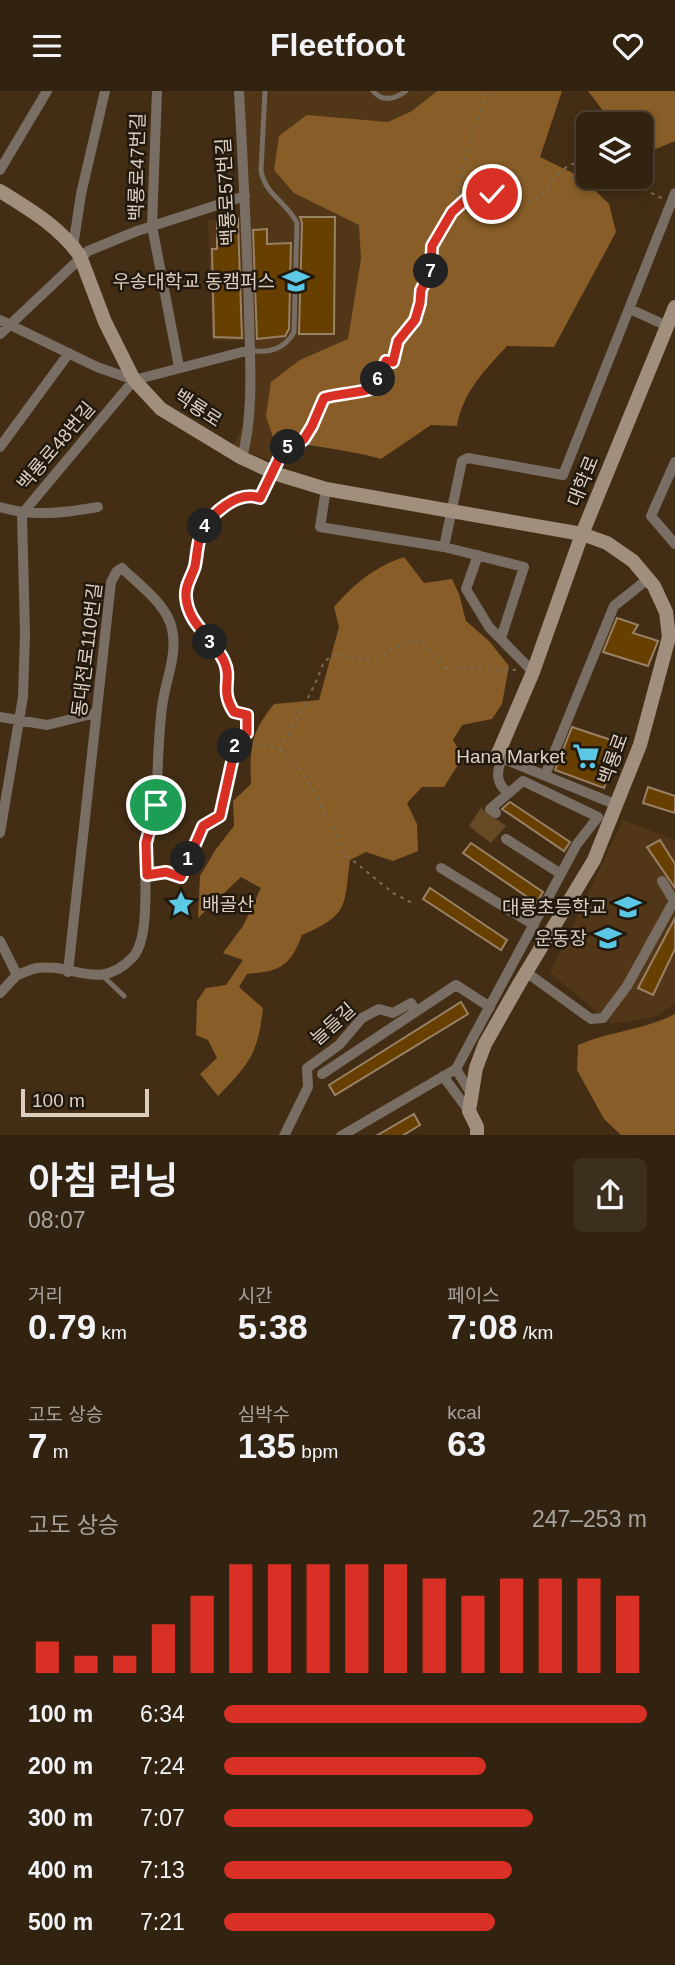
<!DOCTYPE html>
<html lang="ko">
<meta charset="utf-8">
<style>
body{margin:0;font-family:Arial,"Noto Sans KR",sans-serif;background:#3d2f1e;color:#f1f3f6;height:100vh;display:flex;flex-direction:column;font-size:26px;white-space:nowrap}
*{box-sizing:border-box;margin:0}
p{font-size:23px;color:#a8a49f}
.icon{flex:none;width:38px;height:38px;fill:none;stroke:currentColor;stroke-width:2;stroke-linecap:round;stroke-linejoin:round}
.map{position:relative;height:1044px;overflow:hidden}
.side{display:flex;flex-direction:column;background:#322210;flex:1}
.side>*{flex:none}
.buttons{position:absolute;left:576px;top:21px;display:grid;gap:14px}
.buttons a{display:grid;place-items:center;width:77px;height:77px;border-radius:10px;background:#322210;box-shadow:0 4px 10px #0003,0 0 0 2px #4d3f30;font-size:35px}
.scale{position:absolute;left:21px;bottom:18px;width:128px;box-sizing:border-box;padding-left:7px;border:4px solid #dccfc0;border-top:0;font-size:19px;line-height:24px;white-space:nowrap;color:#dccfc0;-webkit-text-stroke:5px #22190e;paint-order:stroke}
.pin{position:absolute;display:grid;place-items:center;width:60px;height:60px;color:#fff;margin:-30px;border:4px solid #fff;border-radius:50%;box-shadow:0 2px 7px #0007}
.km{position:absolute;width:35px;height:35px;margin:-18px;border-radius:50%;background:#222;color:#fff;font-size:19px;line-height:35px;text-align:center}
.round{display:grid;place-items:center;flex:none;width:74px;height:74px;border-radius:10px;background:#3d2f1e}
.head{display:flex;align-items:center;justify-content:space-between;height:119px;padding:0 28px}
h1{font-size:38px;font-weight:600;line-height:52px}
.metrics{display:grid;grid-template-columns:repeat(3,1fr);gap:10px;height:119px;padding:7px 28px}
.metrics div{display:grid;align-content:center}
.metrics b{font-size:35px;font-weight:600}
.metrics small{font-size:19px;font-weight:400}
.metrics p{font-size:19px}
.chart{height:196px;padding:14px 28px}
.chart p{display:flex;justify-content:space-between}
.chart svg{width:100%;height:126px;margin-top:7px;stroke:#d93025;stroke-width:6}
ul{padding:0 28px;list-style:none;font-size:23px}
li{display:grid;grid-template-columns:112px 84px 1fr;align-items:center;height:52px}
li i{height:18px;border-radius:9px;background:#d93025}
header{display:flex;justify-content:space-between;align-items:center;height:91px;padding:0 28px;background:#322210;font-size:32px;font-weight:600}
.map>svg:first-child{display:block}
</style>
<header><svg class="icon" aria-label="menu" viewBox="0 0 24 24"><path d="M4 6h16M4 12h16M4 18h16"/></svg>Fleetfoot<svg class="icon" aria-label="heart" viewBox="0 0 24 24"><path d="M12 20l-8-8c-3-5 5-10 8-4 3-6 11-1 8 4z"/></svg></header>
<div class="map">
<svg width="675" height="1045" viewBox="0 0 675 1045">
<rect width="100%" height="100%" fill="#432e15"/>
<path fill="#513717" d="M244,0H458L359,255L291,348L278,372L233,356L244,331L246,250L212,249L208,130L249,123Z
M623,729L675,749V913L654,926L612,933L550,882Z"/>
<path fill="#664925" d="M481,717L506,735L491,752L469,735Z"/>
<path fill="#885d27" d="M437,0H562L540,66L581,86L609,113L616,141L554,256L507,255C484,280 463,301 457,335L431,334L381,368C346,358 310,355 274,349L266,325L271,291L300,269L348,248L361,168L359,134L294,102L274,79L279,45L307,24L388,31L412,20Z
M588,0H675V50L651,60L641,56L640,33H613Z
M404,466L424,492L452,488L459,503L466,530L489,550L509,575L502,613L492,628L462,634L453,649L463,666L444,696H422L407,712L417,733L418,760L393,770L366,761L350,769C344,816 349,824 302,844C290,876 280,880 247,883L239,896L263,917C258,963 249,973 218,1005L200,983L217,967L208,949L196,944L197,910L206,897L226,894L243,869L223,862L243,835L261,797L241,786L198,827L200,785L216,758L234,735L233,710L251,693C250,655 250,643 274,613L319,609L339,536L334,516C354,493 374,476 404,466Z
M675,923V1044H621L604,1028L577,979L578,954C610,940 645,939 675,923Z"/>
<path fill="#673f00" stroke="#998165" stroke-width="2" d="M300,126H335L334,243H299L302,132Z
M238,128L242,247L214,246L212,158H217V131Z
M267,138V153L291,152L289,238L285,245L257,248L253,139Z
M617,527L638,534L633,542L658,550L648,575L603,561Z
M572,636L620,652L604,697L555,679Z
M648,696L675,705V722L643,712Z
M510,711L570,751L564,760L502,718Z
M660,749L675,773V797L647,756Z
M471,752L543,801L536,812L463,762Z
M430,797L507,849L501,859L423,808Z
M675,827V858L653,904L638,897Z
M461,911L468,923L335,1004L329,994Z
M414,1023L420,1034L402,1045H376Z"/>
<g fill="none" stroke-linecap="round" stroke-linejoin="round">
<path stroke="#7c6a55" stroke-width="2" stroke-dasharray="3.5 5" stroke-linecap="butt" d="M621,86L663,108
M453,121C461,115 464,106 472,102C489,93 506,119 528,112C552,105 557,65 588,73
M285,355L293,357L304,348L312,335L324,307C336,303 368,302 374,296C380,291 383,278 386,270L393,271L398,250L415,229L420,212V199L431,180L432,155L455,115L467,59L487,0
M237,653L247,651L280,658C296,628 313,602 324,570L338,563C350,567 366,570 379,566C397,559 398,550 422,551L445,577L518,579
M280,659L299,678L316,703L326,727L334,736L340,759L393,802L414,813
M155,783L166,781L181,786L203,735L220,725L236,653L247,642V624L234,621C219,599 233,588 224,569C215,551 196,540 189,520C183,501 187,496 194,479C198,469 197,457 200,447C207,423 229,409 252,404"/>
<path stroke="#796e63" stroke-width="5" d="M373,0C383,12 395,8 406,0
M250,259C268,263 285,258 294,241L297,132C287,111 266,105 261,80L265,0
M103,885L124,905"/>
<path stroke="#796e63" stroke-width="10" d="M157,0L152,135L179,276
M239,0C243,75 247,149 249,224C250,270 254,322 242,367
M0,79L47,0
M73,156L81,103L105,0
M630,218L667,235
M0,229L97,276L134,289
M0,243L88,160L137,140L245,105
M134,289L250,259
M0,356L69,262
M675,371L651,425L675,453
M326,398L320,436L444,456L524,476L501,547
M0,416C34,426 64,422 98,416
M444,456L462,370L468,367L563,384L675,102
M478,464L466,498L489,536L533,581
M0,626L47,634L96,622
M497,665L617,714
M502,667C496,682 496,692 508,702
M545,684L614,515L648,488
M0,742L23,606L25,543L22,423L134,289
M506,748L561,783
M441,777L534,834
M0,850L17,884C23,882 31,878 37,877C74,872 99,901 132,867C152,847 143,779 146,753C147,739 156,726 156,712C158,680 158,648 162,616C165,590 178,564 172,538C167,513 139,494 122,477L117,480L111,491L68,881
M526,881L591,928L603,927L627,895L674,810L662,790
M0,902L17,884
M456,978L470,1001
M322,983L456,894L490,916
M443,985L469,1020
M284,1045L308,996L307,977L339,954L362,927L379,918L393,922L411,912L416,920
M341,1045L456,978L577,753L598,726L523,690L490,718L496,722"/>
<path stroke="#a18f7d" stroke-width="14" d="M0,100C29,118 60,136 80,165L105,231L134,289L161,318L242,367L277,383L326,398L582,443L607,452L633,470L654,495L666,521L669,546L640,654L594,769L519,893L485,953L476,977L469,1020L477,1036V1045
M497,665L533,581L582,443L675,216"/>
<path stroke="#7c6a55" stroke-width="2" stroke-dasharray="3.5 5" stroke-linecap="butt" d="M252,404L260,407L285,355"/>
</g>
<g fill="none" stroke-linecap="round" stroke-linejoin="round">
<defs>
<path id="route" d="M156,714L146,752L147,784L166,781L181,786L203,735L220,725L236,653L247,642V624L234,621C219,598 233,589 224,570C213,546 188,534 186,506C185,493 192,486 195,475C197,465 197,454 201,443C210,423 237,399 260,407L285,355L293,357L304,348L312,335L324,307C336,303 369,301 374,296C379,291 383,278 386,270L393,271L398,250L415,229L420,212L421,199L431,180L432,155L452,121L475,100L492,103"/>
</defs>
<use href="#route" stroke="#fff" stroke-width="14"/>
<use href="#route" stroke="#d93025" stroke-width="9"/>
</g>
<defs>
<symbol id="university-bare" viewBox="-9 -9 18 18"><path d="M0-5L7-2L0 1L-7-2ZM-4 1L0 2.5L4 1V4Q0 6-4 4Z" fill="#5bc8e6" stroke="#22190e" stroke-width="2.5" paint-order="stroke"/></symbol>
<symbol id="supermarket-bare" viewBox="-9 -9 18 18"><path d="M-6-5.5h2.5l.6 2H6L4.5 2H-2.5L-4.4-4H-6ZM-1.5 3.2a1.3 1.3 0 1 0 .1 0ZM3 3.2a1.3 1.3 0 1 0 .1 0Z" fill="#5bc8e6" stroke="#22190e" stroke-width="2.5" paint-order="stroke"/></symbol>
<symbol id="sight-bare" viewBox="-9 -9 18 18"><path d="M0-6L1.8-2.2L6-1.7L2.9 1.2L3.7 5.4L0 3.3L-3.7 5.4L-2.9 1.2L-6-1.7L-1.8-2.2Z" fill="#5bc8e6" stroke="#22190e" stroke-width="2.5" paint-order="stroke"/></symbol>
<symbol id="school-bare" viewBox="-9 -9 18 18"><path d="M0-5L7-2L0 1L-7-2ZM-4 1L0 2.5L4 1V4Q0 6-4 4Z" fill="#5bc8e6" stroke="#22190e" stroke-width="2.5" paint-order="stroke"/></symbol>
</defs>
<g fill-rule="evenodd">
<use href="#university-bare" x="277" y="171" width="38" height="38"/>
<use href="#supermarket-bare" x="567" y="646" width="38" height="38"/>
<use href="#sight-bare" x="162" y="794" width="38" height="38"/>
<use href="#school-bare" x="609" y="797" width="38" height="38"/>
<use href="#school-bare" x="589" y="828" width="38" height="38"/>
</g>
<g text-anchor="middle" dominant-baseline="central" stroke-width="5" stroke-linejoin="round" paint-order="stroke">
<g font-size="19" fill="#dccfc0" stroke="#22190e">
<text transform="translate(137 76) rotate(-89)">백룡로47번길</text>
<text transform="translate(226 101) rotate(-93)">백룡로57번길</text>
<text transform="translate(198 317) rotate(33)">백룡로</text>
<text transform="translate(56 355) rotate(-50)">백룡로48번길</text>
<text transform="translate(583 390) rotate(-68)">대학로</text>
<text transform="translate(87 559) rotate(-83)">동대전로110번길</text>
<text transform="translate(613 668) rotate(-70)">백룡로</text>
<text transform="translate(333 933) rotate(-42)">늘들길</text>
</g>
<g font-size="19" fill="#dccfc0" stroke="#22190e" text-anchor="end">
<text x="275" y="190">우송대학교 동캠퍼스</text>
<text x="565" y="665">Hana Market</text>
<text x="202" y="813" text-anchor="start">배골산</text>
<text x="607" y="816">대룡초등학교</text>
<text x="587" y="847">운동장</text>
</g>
</g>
</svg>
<div class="buttons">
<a><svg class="icon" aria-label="layers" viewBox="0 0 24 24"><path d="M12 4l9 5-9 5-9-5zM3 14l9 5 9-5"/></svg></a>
</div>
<div class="scale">100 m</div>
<div class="pin" style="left:156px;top:714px;background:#1e9e55"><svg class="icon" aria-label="arrive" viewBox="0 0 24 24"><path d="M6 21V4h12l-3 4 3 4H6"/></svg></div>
<div class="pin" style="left:492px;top:103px;background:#d93025"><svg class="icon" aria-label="check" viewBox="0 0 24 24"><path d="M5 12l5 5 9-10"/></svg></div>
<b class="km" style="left:188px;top:768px">1</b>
<b class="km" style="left:235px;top:655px">2</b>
<b class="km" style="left:210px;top:551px">3</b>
<b class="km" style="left:205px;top:435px">4</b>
<b class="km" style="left:288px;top:356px">5</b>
<b class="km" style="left:378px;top:288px">6</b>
<b class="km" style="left:431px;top:180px">7</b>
</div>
<section class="side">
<div class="head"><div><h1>아침 러닝</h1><p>08:07</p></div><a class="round"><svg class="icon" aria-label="share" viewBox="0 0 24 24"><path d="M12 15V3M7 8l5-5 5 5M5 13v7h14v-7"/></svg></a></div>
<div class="metrics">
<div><p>거리</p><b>0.79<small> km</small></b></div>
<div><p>시간</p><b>5:38</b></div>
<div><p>페이스</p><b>7:08<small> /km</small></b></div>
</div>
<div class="metrics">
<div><p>고도 상승</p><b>7<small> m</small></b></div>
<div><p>심박수</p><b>135<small> bpm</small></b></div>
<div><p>kcal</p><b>63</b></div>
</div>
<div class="chart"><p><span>고도 상승</span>247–253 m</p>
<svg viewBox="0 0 160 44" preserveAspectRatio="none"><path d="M5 44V33M15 44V38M25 44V38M35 44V27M45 44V17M55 44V6M65 44V6M75 44V6M85 44V6M95 44V6M105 44V11M115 44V17M125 44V11M135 44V11M145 44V11M155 44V17"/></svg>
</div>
<ul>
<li><b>100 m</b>6:34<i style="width:100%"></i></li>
<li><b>200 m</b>7:24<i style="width:62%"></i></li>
<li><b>300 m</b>7:07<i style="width:73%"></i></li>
<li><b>400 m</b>7:13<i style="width:68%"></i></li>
<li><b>500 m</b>7:21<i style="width:64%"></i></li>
</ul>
</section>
